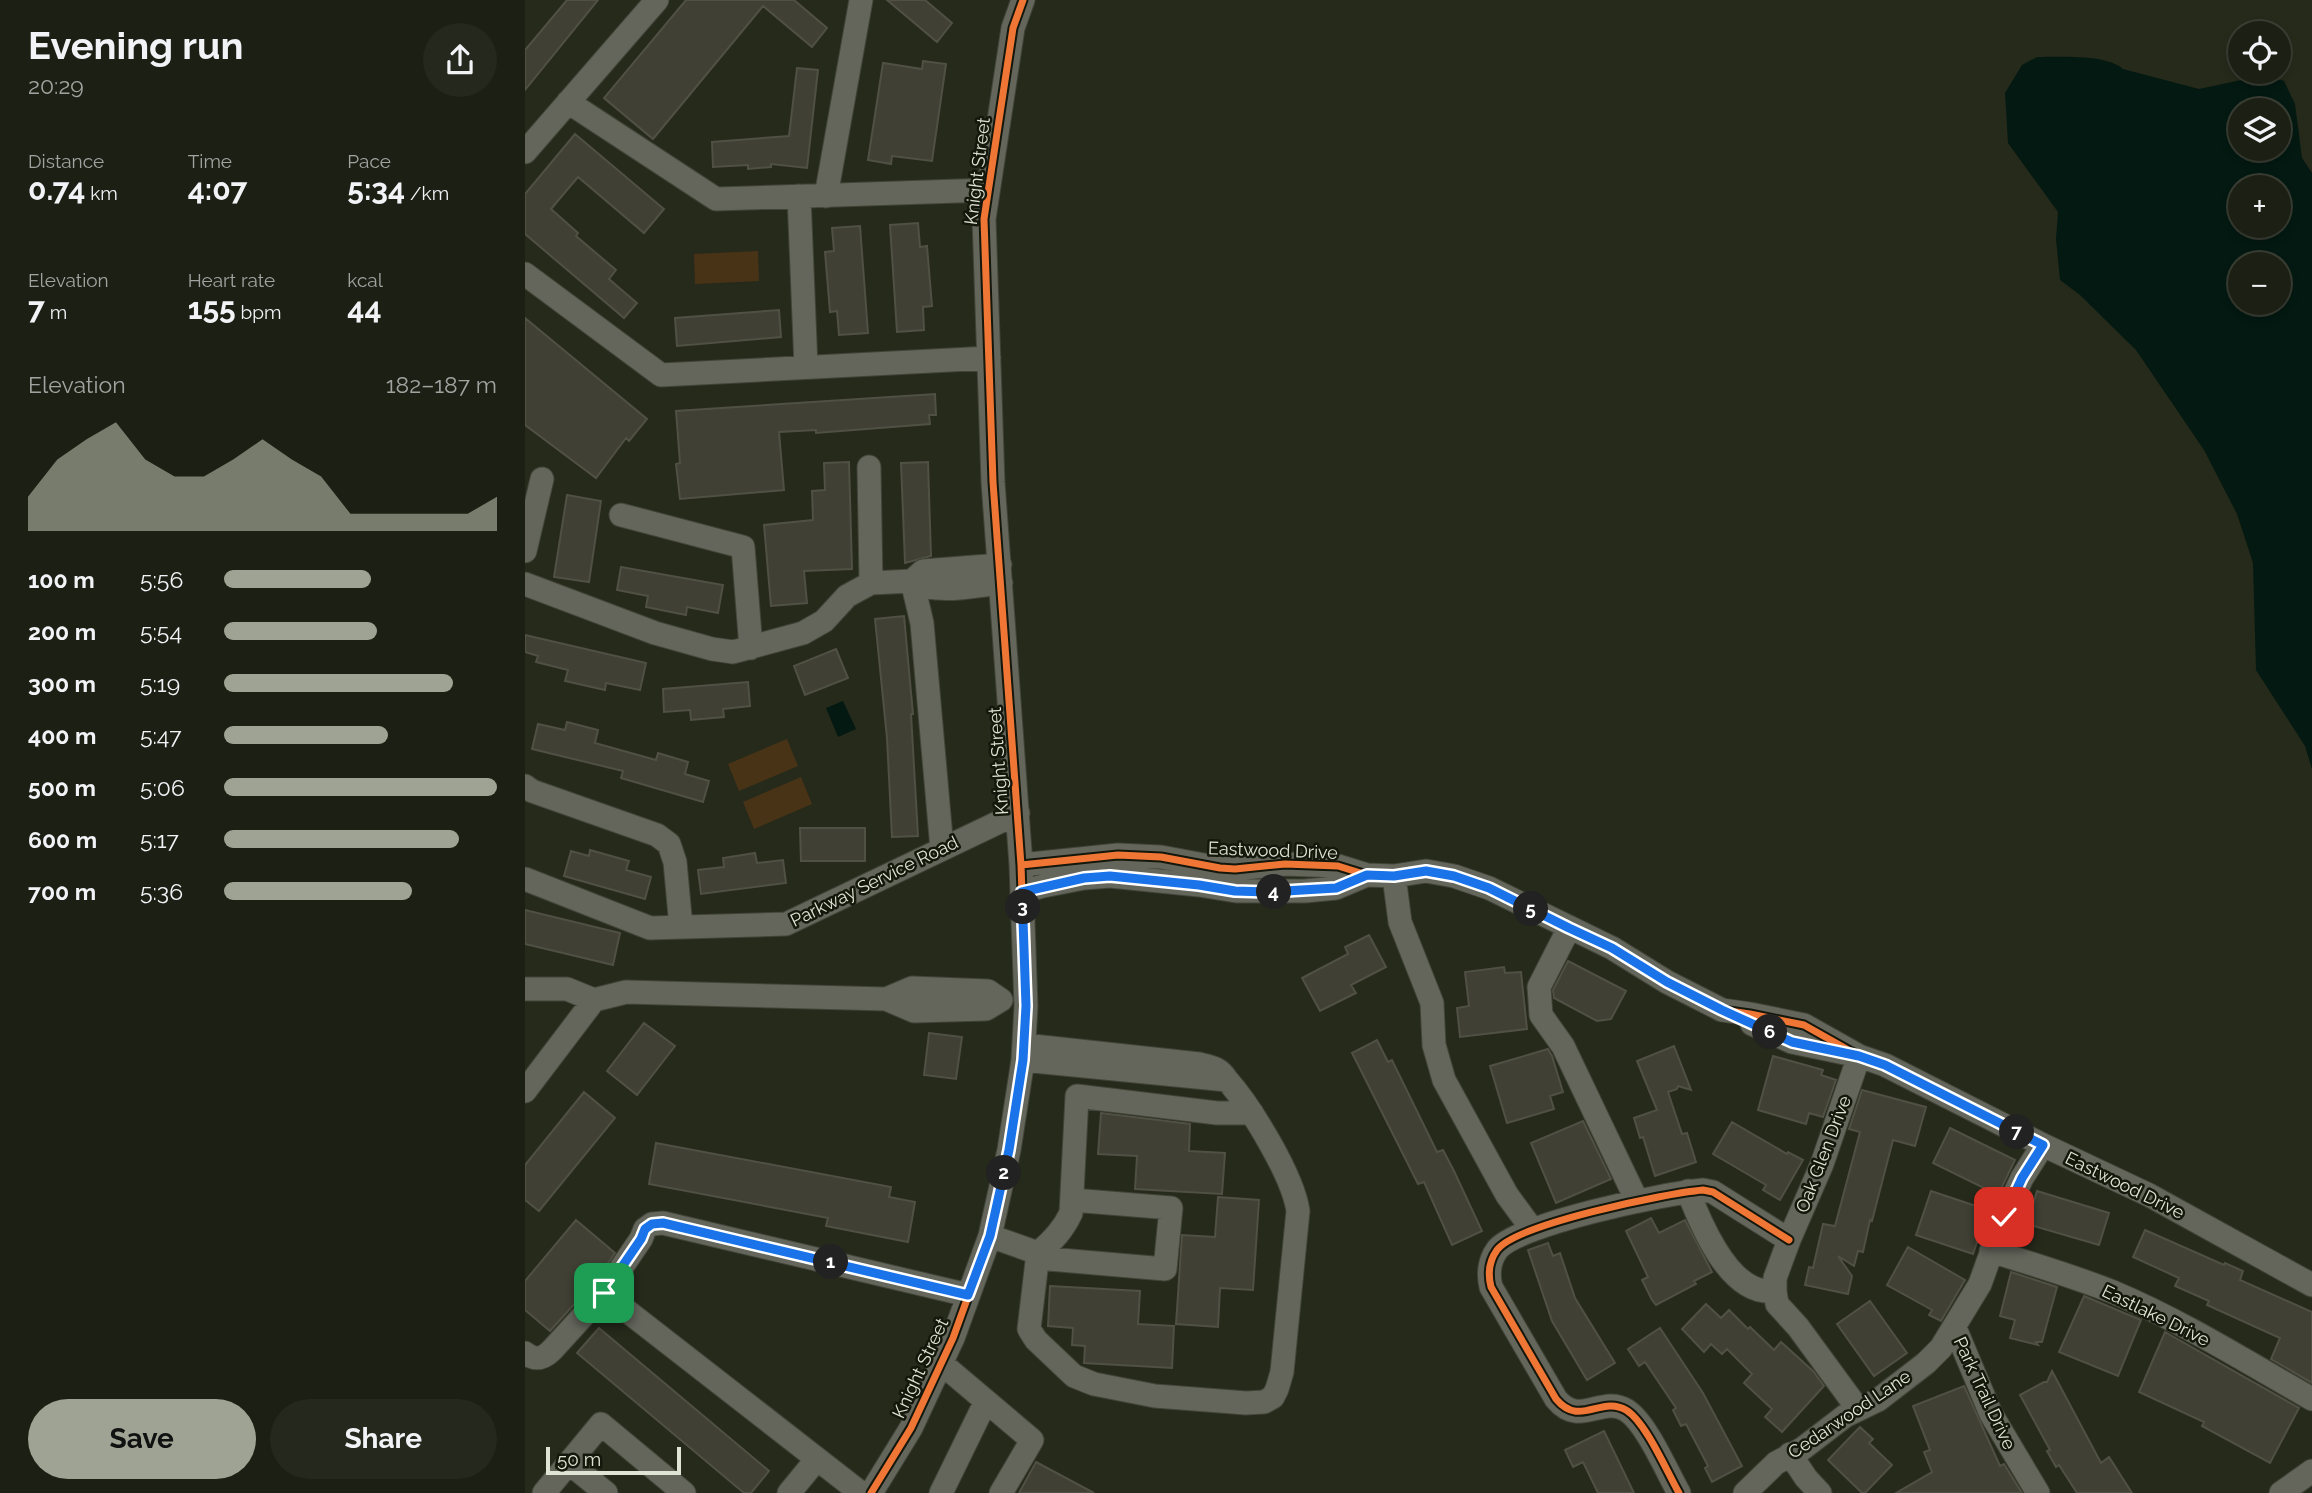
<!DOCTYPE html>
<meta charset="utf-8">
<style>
body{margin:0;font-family:Raleway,sans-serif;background:#25281d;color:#f1f3f6;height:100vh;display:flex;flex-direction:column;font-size:26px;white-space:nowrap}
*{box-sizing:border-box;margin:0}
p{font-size:23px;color:#a0a3a0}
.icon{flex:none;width:38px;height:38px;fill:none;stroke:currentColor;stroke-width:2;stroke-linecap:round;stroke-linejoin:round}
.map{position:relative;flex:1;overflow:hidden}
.sheet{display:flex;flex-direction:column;background:#1c2014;width:525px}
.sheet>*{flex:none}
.buttons{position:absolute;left:1703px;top:21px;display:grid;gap:14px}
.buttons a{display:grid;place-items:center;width:63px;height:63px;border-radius:50%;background:#1c2014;box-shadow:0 4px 10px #0003,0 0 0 2px #3a3e34;font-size:35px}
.scale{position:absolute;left:21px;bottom:18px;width:135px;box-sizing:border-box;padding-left:7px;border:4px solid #e0e4d4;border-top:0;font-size:19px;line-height:24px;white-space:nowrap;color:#e0e4d4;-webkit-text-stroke:5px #14170b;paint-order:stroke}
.pin{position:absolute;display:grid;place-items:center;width:60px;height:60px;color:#fff;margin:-30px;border-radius:14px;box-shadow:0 4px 10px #0006}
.km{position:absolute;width:35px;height:35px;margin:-18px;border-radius:50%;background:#222;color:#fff;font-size:19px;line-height:35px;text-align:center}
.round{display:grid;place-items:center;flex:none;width:74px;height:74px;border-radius:37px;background:#25281d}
.summary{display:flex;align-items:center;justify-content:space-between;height:119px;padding:0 28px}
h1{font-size:38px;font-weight:700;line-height:52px}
.figures{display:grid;grid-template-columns:repeat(3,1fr);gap:10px;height:119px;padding:7px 28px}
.figures div{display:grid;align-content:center}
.figures b{font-size:30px;font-weight:700}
.figures small{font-size:19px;font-weight:400}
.figures p{font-size:19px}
.chart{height:196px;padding:14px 28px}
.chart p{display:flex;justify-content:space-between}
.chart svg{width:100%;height:126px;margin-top:7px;fill:#9fa393;opacity:.7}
.primary-button{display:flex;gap:14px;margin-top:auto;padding:14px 28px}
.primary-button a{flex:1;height:80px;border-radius:42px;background:#9fa393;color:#111;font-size:28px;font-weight:700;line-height:80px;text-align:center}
.primary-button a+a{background:#25281d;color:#f1f3f6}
ul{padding:0 28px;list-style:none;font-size:23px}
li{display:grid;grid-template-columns:112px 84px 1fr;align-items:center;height:52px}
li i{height:18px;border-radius:9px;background:#9fa393}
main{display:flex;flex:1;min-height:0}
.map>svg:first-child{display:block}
</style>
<main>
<section class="sheet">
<div class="summary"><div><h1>Evening run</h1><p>20:29</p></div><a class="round"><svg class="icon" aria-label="share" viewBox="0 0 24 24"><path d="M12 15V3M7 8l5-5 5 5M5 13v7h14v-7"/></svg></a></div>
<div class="figures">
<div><p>Distance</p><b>0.74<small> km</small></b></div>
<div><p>Time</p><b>4:07</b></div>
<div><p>Pace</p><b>5:34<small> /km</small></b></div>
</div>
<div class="figures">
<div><p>Elevation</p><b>7<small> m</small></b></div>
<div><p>Heart rate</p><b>155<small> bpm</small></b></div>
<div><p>kcal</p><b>44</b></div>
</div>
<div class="chart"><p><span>Elevation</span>182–187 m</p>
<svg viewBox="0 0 160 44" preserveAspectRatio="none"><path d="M0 44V32L10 19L20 12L30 6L40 19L50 25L60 25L70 19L80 12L90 19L100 25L110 38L120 38L130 38L140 38L150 38L160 32V44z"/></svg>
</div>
<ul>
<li><b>100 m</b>5:56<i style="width:54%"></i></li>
<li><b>200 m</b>5:54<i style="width:56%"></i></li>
<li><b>300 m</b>5:19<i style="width:84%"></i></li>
<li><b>400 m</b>5:47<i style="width:60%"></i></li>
<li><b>500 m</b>5:06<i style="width:100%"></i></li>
<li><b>600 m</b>5:17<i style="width:86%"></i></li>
<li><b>700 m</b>5:36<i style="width:69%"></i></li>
</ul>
<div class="primary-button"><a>Save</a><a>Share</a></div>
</section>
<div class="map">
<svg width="1787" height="1493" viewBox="0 0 1787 1493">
<rect width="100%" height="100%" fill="#262a1b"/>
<path fill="#493317" d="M233,251L234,281L170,284L169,254Z
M262,739L273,766L214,791L203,764Z
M276,777L287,804L229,829L218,802Z"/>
<path fill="#031911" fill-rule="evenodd" d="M1512,57C1534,57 1582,54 1598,69L1674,89L1740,75L1759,81L1770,104L1777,158L1787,173V769L1780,746L1731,670L1728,563L1712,514L1679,450L1611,350L1555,295L1535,280L1531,239L1533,212L1483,143L1480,93L1497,65ZM1715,110H1754V149H1715ZM1715,187H1754V226H1715ZM1715,264H1754V303H1715Z
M318,701L331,729L313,737L301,708Z"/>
<path fill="#404134" stroke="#505044" stroke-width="2" d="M42,0H73L0,90V50Z
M161,0H269L302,28L287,47L238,6L128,139L79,98Z
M362,0H400L427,23L412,42Z
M398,61L421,64L407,161L367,156L366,164L343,160L358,63L397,69Z
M272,68L293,70L282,168L246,164V167L223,169V165L188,167L187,142L264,136Z
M50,134L139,209L119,233L53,177L26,209L53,233L51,236L91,270L84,279L112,303L99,318L0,234V194Z
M393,223L395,247L402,246L407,306L398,307L399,330L372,332L365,225Z
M335,226L343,333L314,335L312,311L305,312L300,252L309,251L307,228Z
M254,310L256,337L152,346L150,318Z
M0,318L122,419L104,441L101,438L71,478L0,425Z
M410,394L411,415H404L405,424L291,433V430L254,432L259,490L155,499L151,464L155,463L151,411Z
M324,462L327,569L279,571L282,603L246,606L239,525L288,520L287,491L300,490L299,463Z
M403,462L406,556L380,563L376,463Z
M42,495L76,501L64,582L29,577Z
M96,567L198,585L193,613L162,607L161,615L121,607L123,596L92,590Z
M379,616L388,714H386L393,836L367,837L362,738L350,619Z
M0,635L121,663L115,690L81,683L80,690L40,681L43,670L11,662L13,656L0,652Z
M311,649L323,678L280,695L269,666Z
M223,682L225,706L198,709L199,717L166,720L165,710L139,712L138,689Z
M42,722L73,730L70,743L131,760L133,753L163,762L160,774L184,781L178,802L96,778L98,771L7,749L13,724L40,730Z
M275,828H340V861H276Z
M65,850L104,861L101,870L126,877L120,899L39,876L46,851L64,856Z
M230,853L232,863L258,860L261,883L176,894L173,870L199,867L198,858Z
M0,910L95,933L88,965L0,944Z
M844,935L861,967L826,985L831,993L795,1011L777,978L823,954L820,947Z
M1043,961L1101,991L1086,1019L1072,1021L1029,998L1028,990Z
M979,967L980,973L996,972L1002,1029L935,1037L932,1008L944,1006L940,972Z
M119,1023L150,1046L112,1095L82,1071Z
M404,1033L437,1037L431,1079L399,1075Z
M852,1040L863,1062L867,1060L912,1152L918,1150L929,1171L957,1231L927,1245L899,1182L893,1184L827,1053Z
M1149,1046L1166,1090L1153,1086L1152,1089L1143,1092L1157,1134L1162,1133L1171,1162L1130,1176L1118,1137L1115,1138L1109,1118L1132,1110L1112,1061Z
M1023,1049L1027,1056L1038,1092L1025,1096L1029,1109L982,1123L965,1066Z
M1248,1056L1298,1070L1296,1075L1311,1080L1298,1117L1284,1113L1281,1124L1233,1110Z
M1337,1090L1401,1107L1390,1146L1368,1140L1347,1221L1345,1220L1338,1252L1333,1251L1329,1266L1313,1256L1327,1276L1323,1294L1280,1285L1284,1267L1288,1268L1298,1224L1310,1226L1335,1132L1324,1129Z
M59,1092L90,1118L14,1211L0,1200V1165Z
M576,1113L665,1124L664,1151L700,1153L697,1194L610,1189L612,1156L573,1154Z
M1058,1121L1086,1179L1031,1203L1006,1143Z
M1207,1122L1262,1154L1263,1152L1278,1160L1255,1200L1238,1190L1241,1185L1188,1154Z
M1425,1128L1490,1160L1473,1195L1408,1163Z
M131,1143L366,1187L364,1197L390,1202L383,1242L301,1226L303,1218L124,1184Z
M1406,1191L1463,1210L1448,1254L1391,1235Z
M1512,1191L1584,1213L1574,1245L1502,1224Z
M693,1197L734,1200L728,1290L695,1288L693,1327L651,1324L657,1235L690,1237Z
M1126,1218L1134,1233L1160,1220L1187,1272L1169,1281L1171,1284L1131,1305L1127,1300L1117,1280L1123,1277L1101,1231Z
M51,1220L90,1253L72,1279L25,1331L0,1310V1281Z
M1620,1230L1699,1265L1700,1263L1718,1271L1715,1280L1787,1312V1383L1746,1359L1755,1338L1682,1305L1684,1301L1650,1286L1654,1278L1608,1257Z
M1023,1243L1028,1256L1035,1253L1050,1298L1090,1363L1062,1380L1027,1321L1003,1250Z
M1383,1247L1440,1280L1416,1321L1404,1315L1407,1310L1362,1285Z
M1486,1272L1532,1287L1517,1342H1511L1513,1345L1485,1338L1490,1320L1475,1316Z
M525,1286L615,1291L613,1324L649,1326L647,1368L559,1363L560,1346L547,1345L548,1328L523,1326Z
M1559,1296L1616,1320L1593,1376L1534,1352Z
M1345,1301L1382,1353L1349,1376L1312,1324Z
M1181,1304L1196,1318L1204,1310L1223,1329L1225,1327L1249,1350L1256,1342L1288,1371L1299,1386L1257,1432L1240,1417L1247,1409L1219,1383L1227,1374L1202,1349L1197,1354L1186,1344L1179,1352L1157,1329Z
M74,1328L244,1471L226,1493H219L52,1353Z
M1135,1328L1178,1393L1217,1466L1187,1482L1180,1468L1183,1466L1161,1424L1156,1426L1148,1410L1151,1408L1120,1362L1114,1366L1103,1349Z
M1640,1332L1774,1408L1745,1463L1677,1426L1679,1422L1614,1392Z
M1527,1371L1576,1463L1584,1457L1607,1493H1552L1534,1465L1531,1467L1522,1451L1525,1450L1495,1395L1519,1382H1522Z
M1439,1386L1475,1466L1479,1464L1497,1493H1371L1407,1472L1399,1452L1405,1450L1388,1406Z
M1335,1427L1348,1439L1344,1443L1367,1465L1340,1493H1337L1303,1460Z
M1079,1431L1109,1493H1073L1058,1462L1048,1467L1040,1450Z
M511,1462L569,1493H494Z"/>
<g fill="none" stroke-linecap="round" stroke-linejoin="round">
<defs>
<path id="minor" d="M43,102L191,199L463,190
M0,152L132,0
M274,196L281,367
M301,196L336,0
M0,274L136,375L464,358
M344,467L346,583
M96,515L218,547L226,648
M0,551L17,479
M475,565L398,571L387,581C412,595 448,586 476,583
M0,584L130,633L187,649L208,652L278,633L299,621L322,596L346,583L387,581L397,623L417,849
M0,786L7,791L132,835L144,844L150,862L156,927
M496,865L593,855L636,857L695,868L710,869L760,864L813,866L842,875L869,876L901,871L929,876L964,888L1087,948L1142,982L1197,1010L1225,1014L1279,1025L1334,1056
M869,876L875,922L907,1003L909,1045L919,1080L982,1195L1007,1229
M0,879L125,928L261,924L493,813
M497,892L518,886L559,878L585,876L674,885L711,891H780L811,888L842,875
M1044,928L1014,987L1016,1015L1038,1046L1112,1201
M0,989H42L69,1000
M1227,1024L1267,1042L1334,1056L1360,1065L1518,1145L1624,1195L1787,1285
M498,1060L702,1080C695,1068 687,1067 674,1064L499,1045
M702,1080C726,1107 768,1176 773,1211L757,1372L752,1389L748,1397L739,1402L721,1403L630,1396L569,1384L549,1376L511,1340L504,1329L513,1253C528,1241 538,1230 546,1213L552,1096L692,1113H727
M0,1091L69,1000L101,992L361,999L389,1011L461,1009L476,1000L463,991L387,988L361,999
M1163,1191C1176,1225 1205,1297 1250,1291
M465,1236L513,1253
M1466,1251C1507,1264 1548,1276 1588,1292C1657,1321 1722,1362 1787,1399
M512,1258L640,1269L646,1208L547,1200
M79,1293L336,1493
M1430,1328L1466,1414L1513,1493
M0,1353C11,1361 18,1359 27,1350L79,1293L116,1239L120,1229L127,1224L138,1223L443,1295
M416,1363L507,1440L476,1493
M1333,1409L1273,1327L1252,1304L1250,1291V1278L1264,1240L1297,1164L1334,1056
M1265,1454L1281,1478L1295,1493
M44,1463L81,1493
M19,1493L76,1424L159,1493
M264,1493L292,1459
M346,1493L386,1428L428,1338L465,1236L484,1150L498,1060L501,1006L496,865L468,482L459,219L488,28L498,0
M416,1493L461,1401
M1154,1493C1142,1472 1121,1422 1101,1410C1076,1395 1055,1428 1031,1399L966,1287C963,1275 964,1261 972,1250C991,1224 1142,1193 1178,1190L1188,1192L1264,1240
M1220,1493L1251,1463L1277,1449L1320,1416L1353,1400L1401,1363L1416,1348L1455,1284L1479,1217L1497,1178L1518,1145
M1756,1493L1787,1471"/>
</defs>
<use href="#minor" stroke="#414438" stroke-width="25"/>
<use href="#minor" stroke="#64665c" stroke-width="23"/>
<defs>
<path id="cycleway" d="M496,865L593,855L636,857L695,868L710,869L760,864L813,866L842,875L869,876L901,871L929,876L964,888L1087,948L1142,982L1197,1010L1225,1014L1279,1025L1334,1056
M346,1493L386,1428L428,1338L465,1236L484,1150L498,1060L501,1006L496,865L468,482L459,219L488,28L498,0
M1154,1493C1142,1472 1121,1422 1101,1410C1076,1395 1055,1428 1031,1399L966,1287C963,1275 964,1261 972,1250C991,1224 1142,1193 1178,1190L1188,1192L1264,1240"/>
</defs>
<use href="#cycleway" stroke="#14170b" stroke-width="11"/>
<use href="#cycleway" stroke="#f07635" stroke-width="7"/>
</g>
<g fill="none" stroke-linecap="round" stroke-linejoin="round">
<defs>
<path id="route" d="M79,1293L116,1239L120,1229L127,1224L138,1223L443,1295L465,1236L484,1150L498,1060L501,1006L497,892L559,878L585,876L674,885L710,891L743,892L811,888L842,875L869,876L901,871L929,876L964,888L1044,928L1087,948L1142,982L1197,1010L1267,1042L1334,1056L1360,1065L1518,1145L1497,1178L1479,1217"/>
</defs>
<use href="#route" stroke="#fff" stroke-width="14"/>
<use href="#route" stroke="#1a73e8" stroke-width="9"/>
</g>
<g text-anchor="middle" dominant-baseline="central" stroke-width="5" stroke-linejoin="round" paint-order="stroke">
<g font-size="18" fill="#e0e4d4" stroke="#14170b">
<text transform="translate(452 171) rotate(-83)">Knight Street</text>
<text transform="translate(473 761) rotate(-94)">Knight Street</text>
<text transform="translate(748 850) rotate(2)">Eastwood Drive</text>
<text transform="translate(349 881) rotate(-26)">Parkway Service Road</text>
<text transform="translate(1298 1154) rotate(-69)">Oak Glen Drive</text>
<text transform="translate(1600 1185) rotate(26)">Eastwood Drive</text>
<text transform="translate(1631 1315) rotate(26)">Eastlake Drive</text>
<text transform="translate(395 1368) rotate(-65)">Knight Street</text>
<text transform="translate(1460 1393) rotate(65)">Park Trail Drive</text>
<text transform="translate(1324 1414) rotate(-34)">Cedarwood Lane</text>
</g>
</g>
</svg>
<div class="buttons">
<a><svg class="icon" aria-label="locate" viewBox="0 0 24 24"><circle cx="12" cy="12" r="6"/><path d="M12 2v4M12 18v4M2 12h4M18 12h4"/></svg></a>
<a><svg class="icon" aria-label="layers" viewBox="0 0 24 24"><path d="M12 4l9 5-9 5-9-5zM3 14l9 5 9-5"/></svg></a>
<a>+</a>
<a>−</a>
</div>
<div class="scale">50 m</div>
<div class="pin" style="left:79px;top:1293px;background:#1e9e55"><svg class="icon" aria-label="arrive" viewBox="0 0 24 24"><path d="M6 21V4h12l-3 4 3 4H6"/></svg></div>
<div class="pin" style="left:1479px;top:1217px;background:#d93025"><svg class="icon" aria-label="check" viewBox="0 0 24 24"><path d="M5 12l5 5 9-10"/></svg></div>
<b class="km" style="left:306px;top:1262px">1</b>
<b class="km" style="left:479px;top:1173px">2</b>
<b class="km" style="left:498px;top:907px">3</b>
<b class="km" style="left:749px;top:892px">4</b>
<b class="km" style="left:1006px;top:909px">5</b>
<b class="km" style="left:1245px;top:1032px">6</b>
<b class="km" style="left:1492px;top:1132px">7</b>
</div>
</main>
